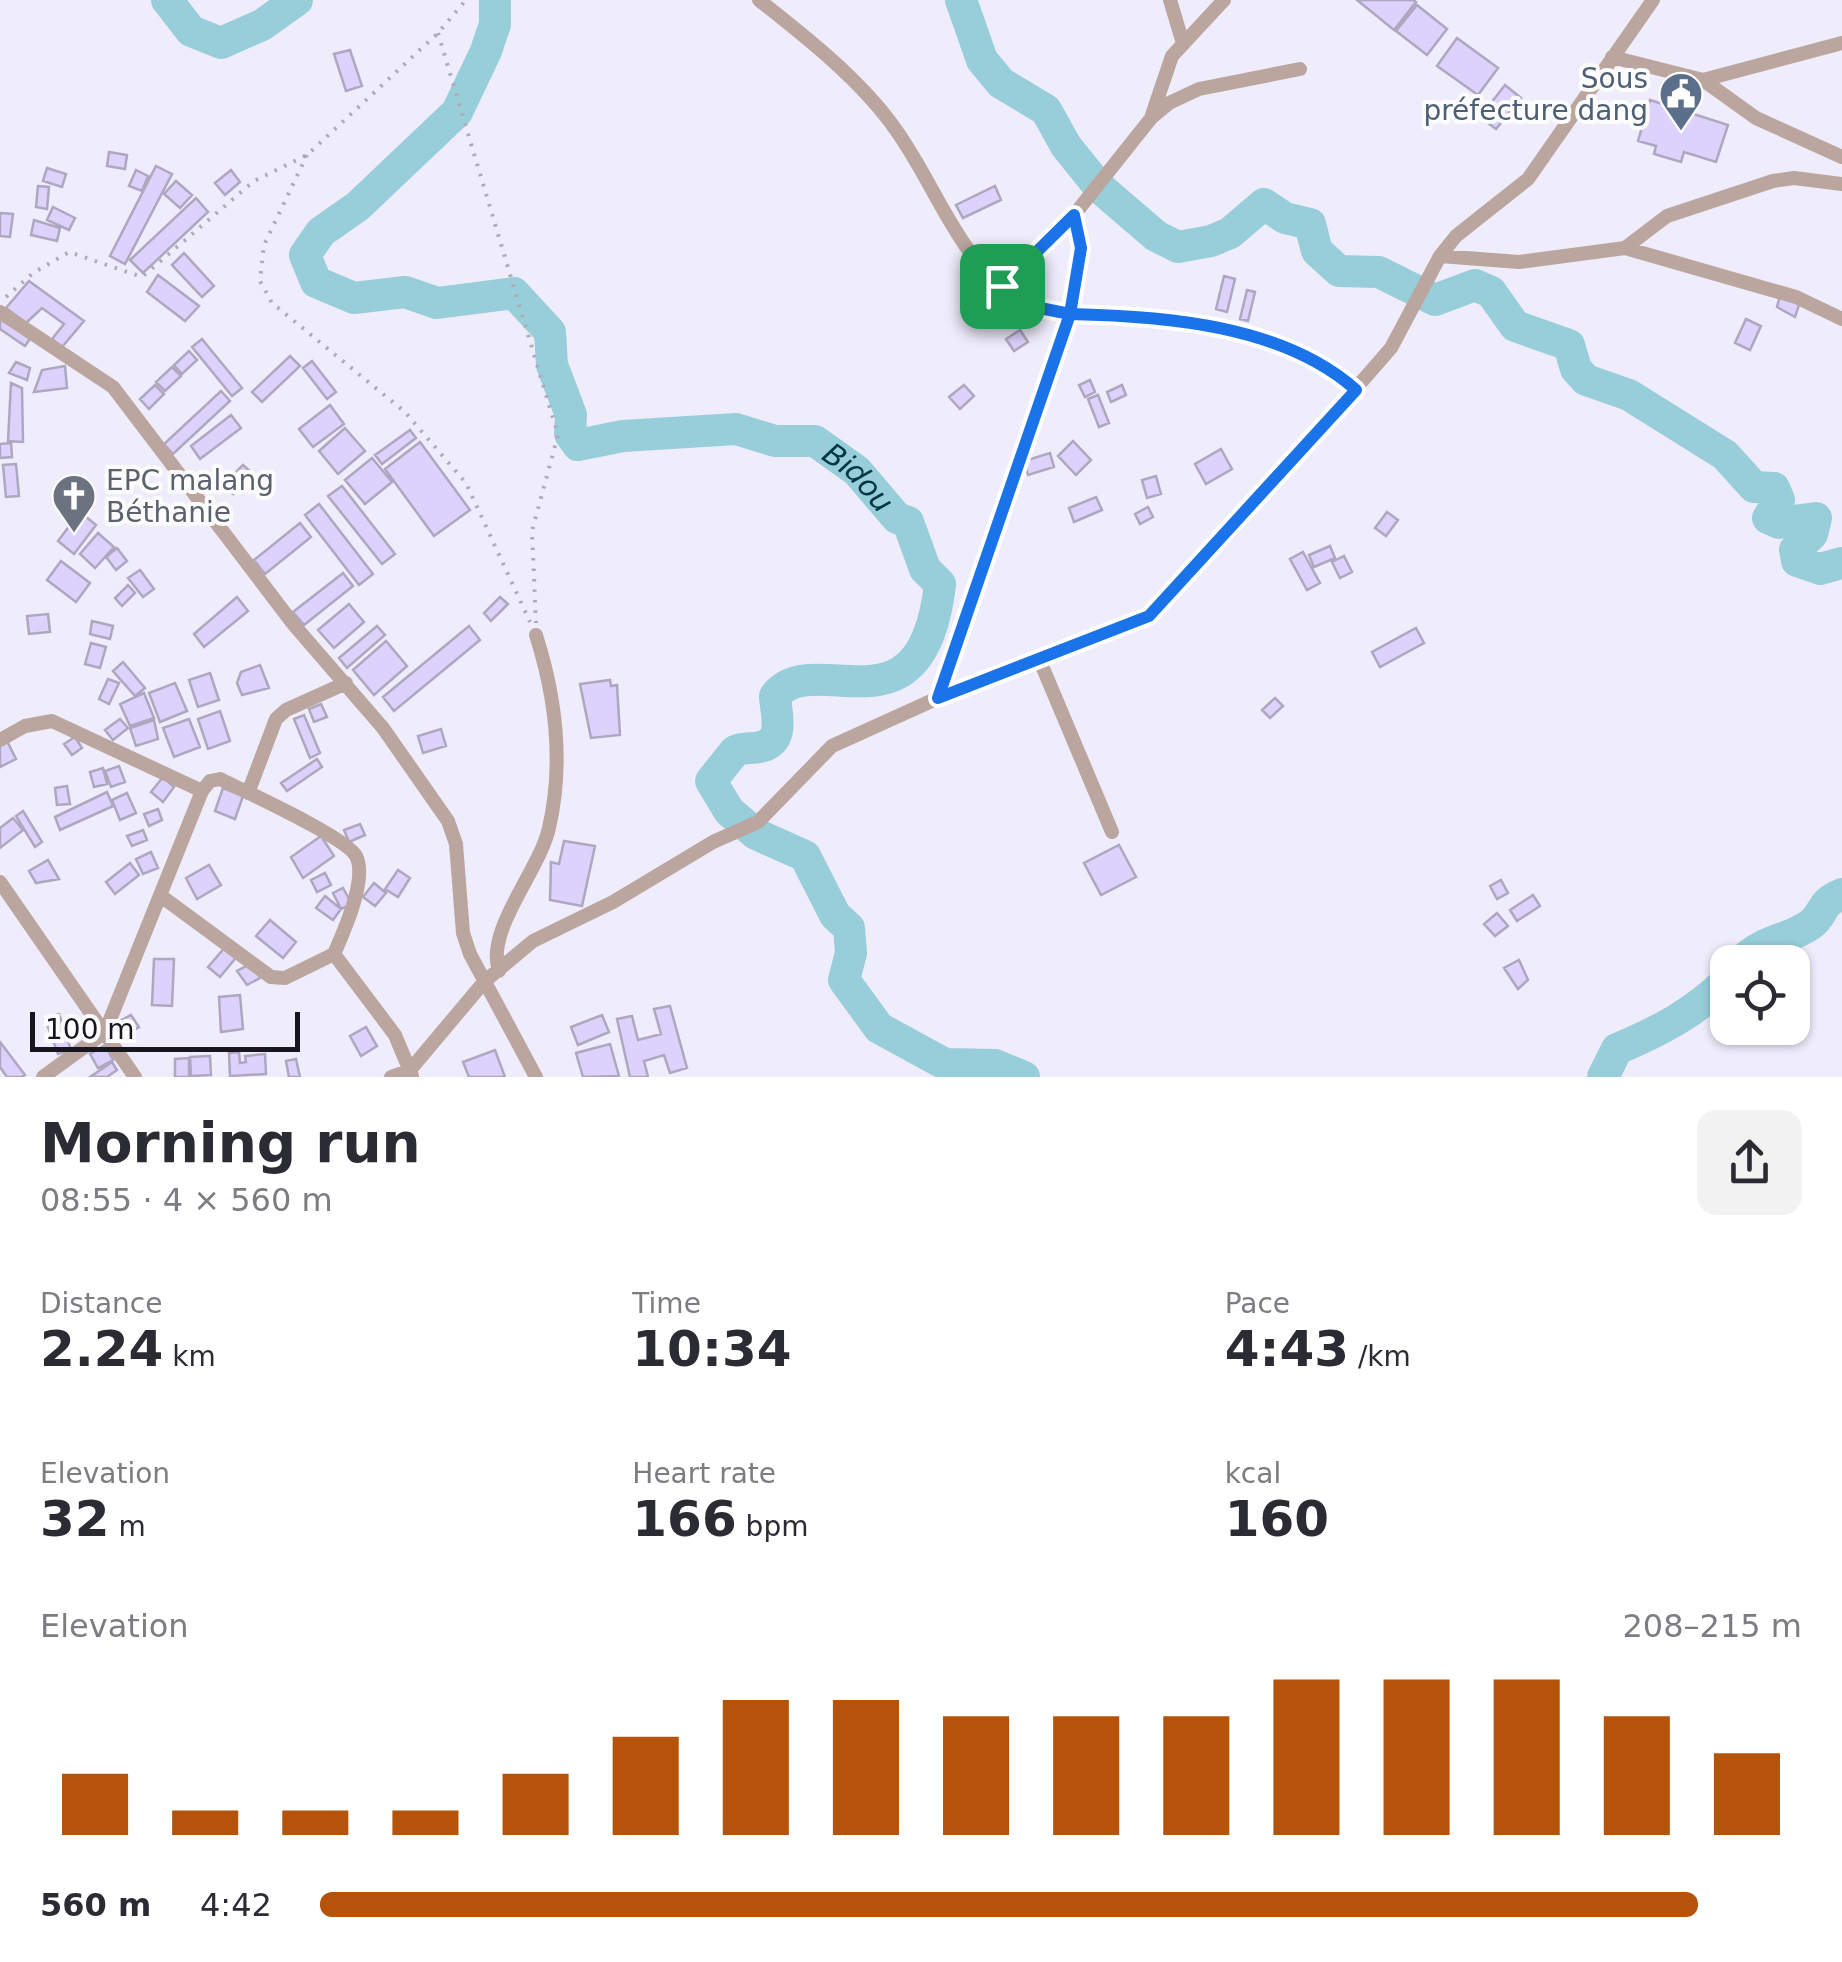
<!DOCTYPE html>
<meta charset="utf-8">
<style>
body{margin:0;font-family:"DejaVu Sans",sans-serif;background:#f2f2f3;color:#2b2b33;height:100vh;display:flex;flex-direction:column;font-size:38px;white-space:nowrap}
*{box-sizing:border-box;margin:0}
p{font-size:32px;color:#7c7c81}
.icon{flex:none;width:55px;height:55px;fill:none;stroke:currentColor;stroke-width:2;stroke-linecap:round;stroke-linejoin:round}
.map{position:relative;height:1077px;overflow:hidden}
.details{display:flex;flex-direction:column;background:#fff;flex:1}
.details>*{flex:none}
.buttons{position:absolute;left:1710px;top:945px;display:grid;gap:20px}
.buttons a{display:grid;place-items:center;width:100px;height:100px;border-radius:20px;background:#fff;box-shadow:0 2px 8px #0004;font-size:50px}
.scale{position:absolute;left:30px;bottom:25px;width:270px;box-sizing:border-box;padding-left:10px;border:5px solid #18151f;border-top:0;font-size:28px;line-height:35px;white-space:nowrap;color:#18151f;-webkit-text-stroke:8px #fcfcfc;paint-order:stroke}
.pin{position:absolute;display:grid;place-items:center;width:85px;height:85px;color:#fff;margin:-42px;border-radius:20px;box-shadow:0 5px 15px #0006}
.round{display:grid;place-items:center;flex:none;width:105px;height:105px;border-radius:20px;background:#f2f2f3}
.summary{display:flex;align-items:center;justify-content:space-between;height:170px;padding:0 40px}
h1{font-size:55px;font-weight:700;line-height:75px}
.figures{display:grid;grid-template-columns:repeat(3,1fr);gap:15px;height:170px;padding:10px 40px}
.figures div{display:grid;align-content:center}
.figures b{font-size:50px;font-weight:700}
.figures small{font-size:28px;font-weight:400}
.figures p{font-size:28px}
.chart{height:280px;padding:20px 40px}
.chart p{display:flex;justify-content:space-between}
.chart svg{width:100%;height:180px;margin-top:10px;stroke:#b45309;stroke-width:6}
ul{padding:0 40px;list-style:none;font-size:32px}
li{display:grid;grid-template-columns:160px 120px 1fr;align-items:center;height:75px}
li i{height:25px;border-radius:12px;background:#b45309}
.map>svg:first-child{display:block}
</style>
<div class="map">
<svg width="1842" height="1077" viewBox="0 0 1842 1077">
<rect width="100%" height="100%" fill="#efecfc"/>
<g fill="none" stroke-linecap="round" stroke-linejoin="round">
<g stroke="#97ced9" stroke-width="32">
<path d="M167,0L191,31L221,43L262,25L297,0"/>
<path id="s1" d="M495,0V24L486,51L457,112L358,206L321,232L305,255L316,282L354,298L405,292L437,303L514,293L550,332L552,365L571,415L570,434L578,445L623,436L736,429L775,441H815L857,471L897,518L908,522L925,569L940,584C922,745 815,645 775,696C776,714 786,741 760,747C751,749 744,747 735,751L711,781L729,811L756,834L805,856L835,915L849,928L851,953L844,980L879,1028L945,1064L995,1065L1024,1077"/>
<path d="M961,0L982,60L1001,83L1046,110L1066,146L1099,187L1156,236L1178,247L1211,241L1230,233L1264,204L1285,218L1310,224L1317,251L1339,271L1379,272L1435,300L1475,285L1491,292L1515,326L1569,345L1576,369L1586,380L1629,395L1725,455L1754,487L1774,488L1779,500L1768,518L1779,523L1816,518L1812,534L1795,550L1797,561L1820,569L1842,563"/>
<path d="M1741,962C1764,939 1786,941 1810,925C1826,913 1818,904 1842,894"/>
<path d="M1603,1077L1617,1049C1660,1031 1694,1013 1728,980"/>
</g>
</g>
<path fill="#ddd2fc" stroke="#aea7c0" stroke-width="2.5" d="M1357,0H1413L1416,2L1394,30Z
M1417,5L1447,29L1427,55L1396,31Z
M1457,38L1498,68L1478,95L1437,66Z
M350,50L362,86L346,91L334,54Z
M1505,85L1521,98L1496,129L1480,117Z
M1650,100L1728,125L1716,162L1684,152L1681,162L1654,154L1656,146L1638,141Z
M109,152L127,155L125,169L107,166Z
M156,166L172,174L125,264L110,256Z
M47,168L66,174L62,187L43,181Z
M136,170L148,176L142,191L129,186Z
M231,170L240,182L225,195L215,183Z
M176,181L192,195L180,208L164,194Z
M38,186L49,187L47,209L36,207Z
M995,186L1001,200L963,218L956,205Z
M196,198L208,212L143,273L130,260Z
M53,207L75,218L69,230L47,220Z
M0,213L13,214L10,237L0,236Z
M34,220L60,228L57,241L31,235Z
M184,253L214,286L202,297L172,265Z
M158,275L199,306L185,321L147,292Z
M1224,276L1235,279L1227,312L1216,309Z
M29,281L84,321L62,347L52,339L64,324L42,308L26,323L6,308Z
M1247,290L1255,292L1248,321L1240,319Z
M1780,296L1800,302L1795,317L1777,307Z
M0,314L32,336L25,346L0,329Z
M1746,319L1761,326L1750,350L1735,343Z
M1020,330L1028,342L1014,351L1006,339Z
M202,339L242,388L232,396L192,347Z
M189,351L197,360L182,374L174,365Z
M290,356L300,366L262,402L252,392Z
M312,361L336,392L327,399L303,368Z
M16,362L30,368L27,380L9,373Z
M65,366L67,388L34,392L42,370Z
M172,367L181,376L165,391L156,382Z
M1090,380L1095,392L1085,397L1079,385Z
M11,383L22,388L23,442L8,441Z
M155,385L164,394L149,409L140,399Z
M964,385L974,396L960,409L949,397Z
M1122,385L1126,395L1111,402L1107,392Z
M221,391L230,401L173,454L164,444Z
M1098,395L1109,423L1099,427L1088,399Z
M330,405L344,424L313,447L299,429Z
M231,415L241,428L200,459L191,446Z
M345,428L365,451L338,474L319,451Z
M410,430L416,438L382,464L375,455Z
M1073,441L1091,460L1076,475L1058,456Z
M420,442L470,510L434,536L385,469Z
M11,443L12,457L0,458V444Z
M1221,449L1232,469L1206,484L1195,464Z
M1050,453L1054,467L1028,475L1024,461Z
M372,458L392,482L365,504L345,480Z
M16,464L19,496L6,497L3,465Z
M243,465L253,474L233,494L223,485Z
M1156,476L1161,494L1147,498L1142,480Z
M342,486L395,554L382,564L328,496Z
M1096,497L1102,510L1074,522L1069,508Z
M319,504L373,574L359,585L305,515Z
M1148,507L1153,517L1140,524L1135,514Z
M80,512L96,525L74,554L58,541Z
M1387,512L1398,520L1386,536L1375,528Z
M300,523L311,537L265,574L254,560Z
M98,533L114,547L95,568L80,554Z
M1330,546L1335,558L1314,567L1309,555Z
M117,548L127,561L116,570L106,557Z
M1303,552L1320,583L1307,590L1290,559Z
M1344,556L1352,572L1340,578L1332,562Z
M61,561L90,583L76,602L47,580Z
M140,570L154,589L143,597L128,578Z
M343,573L353,586L304,625L293,612Z
M128,585L135,593L122,606L115,598Z
M237,597L248,611L204,647L194,634Z
M500,597L508,604L491,621L484,613Z
M349,604L364,622L334,648L318,630Z
M48,614L50,632L29,634L27,616Z
M92,621L113,626L110,639L90,634Z
M377,626L385,635L347,668L339,658Z
M469,626L480,640L394,711L383,697Z
M1416,628L1424,643L1380,667L1372,652Z
M386,641L407,666L374,695L353,670Z
M91,643L106,647L100,668L85,664Z
M123,662L145,688L135,696L113,671Z
M260,665L269,688L242,695L237,683L241,672Z
M210,673L219,700L198,707L189,680Z
M108,679L119,683L109,704L99,699Z
M610,680L611,686L617,685L620,735L591,738L580,684Z
M175,683L187,711L160,722L149,693Z
M144,693L154,718L130,726L120,704Z
M1275,698L1283,706L1270,718L1262,710Z
M321,704L327,717L314,722L309,709Z
M220,711L230,741L208,749L198,719Z
M304,715L320,753L310,758L294,719Z
M120,719L128,728L113,740L105,730Z
M189,719L200,747L174,757L163,728Z
M154,720L158,739L136,746L130,728Z
M441,729L446,746L423,753L418,736Z
M75,737L82,748L72,755L64,744Z
M7,741L16,759L0,767V745Z
M317,759L322,767L287,791L281,783Z
M119,766L125,782L111,787L105,771Z
M103,768L107,784L94,787L90,772Z
M163,777L174,787L163,802L151,792Z
M67,786L70,804L57,805L55,788Z
M223,788L243,796L235,819L215,811Z
M107,792L113,806L60,830L55,817Z
M127,793L136,813L120,820L112,800Z
M158,809L162,820L149,826L144,814Z
M23,811L42,842L35,847L16,816Z
M13,818L23,830L0,848V828Z
M360,824L365,835L349,842L344,830Z
M143,830L147,840L132,846L127,836Z
M321,836L334,856L303,878L291,857Z
M564,841L595,846L582,906L550,900L551,862L559,864Z
M1119,845L1136,877L1101,895L1084,863Z
M151,852L158,868L143,874L136,859Z
M48,860L59,879L36,883L29,871Z
M130,863L139,875L115,894L106,882Z
M209,865L221,885L197,899L186,878Z
M398,870L410,878L398,897L385,889Z
M325,873L331,885L317,892L311,880Z
M1501,880L1508,893L1497,899L1490,886Z
M374,883L386,893L375,906L363,897Z
M343,888L352,904L341,909L333,893Z
M1533,895L1540,906L1517,921L1510,910Z
M325,896L341,909L333,920L316,908Z
M1497,913L1508,926L1495,936L1484,924Z
M270,920L296,942L283,958L256,936Z
M227,945L239,954L220,977L208,967Z
M154,959H174L172,1006L152,1005Z
M1519,960L1528,980L1518,989L1504,968Z
M252,963L260,978L247,985L237,971Z
M240,995L243,1029L221,1032L219,997Z
M670,1006L687,1068L670,1073L664,1055L644,1061L648,1077H630L617,1019L632,1016L638,1040L661,1034L654,1009Z
M59,1014L71,1050L58,1054L45,1019Z
M131,1015L139,1027L126,1035L118,1022Z
M602,1015L609,1032L578,1045L571,1027Z
M366,1027L377,1046L361,1056L350,1036Z
M0,1042L25,1075L21,1077H7L0,1067Z
M610,1044L619,1076L583,1077L576,1053Z
M105,1045L113,1060L98,1068L90,1054Z
M495,1050L505,1077H469L463,1062Z
M239,1052L240,1063L246,1062L245,1056L265,1054L266,1074L230,1076L229,1053Z
M210,1056L211,1075L191,1076L190,1057Z
M189,1058V1077H175V1059Z
M296,1059L300,1077H289L286,1061Z
M112,1062L117,1070L107,1077H90Z"/>
<g fill="none" stroke-linecap="round" stroke-linejoin="round">
<path stroke="#adaab8" stroke-width="4" stroke-dasharray="2.5 8" stroke-linecap="butt" d="M438,33L558,435L532,531L536,623
M307,155L264,245L260,281L272,303L405,412L466,483L530,622
M6,297L33,273L69,252L142,277L254,181L307,155L438,33L466,0"/>
<path stroke="#baa69e" stroke-width="14" d="M759,0C806,37 862,81 896,130C936,186 956,254 1013,296C1046,320 1086,310 1123,314C1205,323 1293,335 1356,390
M1170,0L1182,40
M1612,57L1703,80L1842,43
M1703,80L1756,118L1842,157
M1152,115L1172,56L1224,0
M1625,248L1667,216L1773,181L1794,178L1842,184
M1440,256L1456,236L1528,179L1653,0
M1002,286L1074,215L1152,117L1169,103L1199,89L1300,69
M0,312L113,387L294,625L383,728L448,821L456,844L463,933L470,954L536,1077
M1040,661L1112,832
M938,698L1151,613L1232,530L1391,348L1440,256L1519,262L1625,248L1796,297L1842,319
M0,740L25,726L52,721L202,791
M248,793L276,719L286,710L346,683
M0,882L135,1077
M334,954L395,1035L412,1076
M499,971C485,930 539,872 549,828C564,763 556,698 536,635
M43,1077L105,1032L202,791L210,781L220,779C244,791 346,837 356,856C368,879 343,933 334,954L285,978L271,977L161,896
M391,1077L410,1070L484,982L533,941L613,902L713,842L758,822L832,746L938,698L1062,345L1080,265L1074,215"/>
</g>
<g fill="none" stroke-linecap="round" stroke-linejoin="round">
<defs>
<path id="route" d="M1002,286L1035,307L1070,314L938,698L1149,616L1356,390C1283,325 1165,316 1070,314L1081,248L1074,215L1002,286"/>
</defs>
<use href="#route" stroke="#fff" stroke-width="20"/>
<use href="#route" stroke="#1a73e8" stroke-width="12"/>
</g>
<defs>
<symbol id="civic-pin" viewBox="-11 -11 22 30"><path d="M0 17L-7.5 6A9.5 9.5 0 1 1 7.5 6Z" fill="#5c6f8a" stroke="#fcfcfc"/><path d="M-.6-6.5H3V-4.5H.6V-3L4-1V1h2V6H-6V1h2V-1L-.6-3ZM-1.2 2.5V6h2.4V2.5Z" fill="#fff"/></symbol>
<symbol id="church-pin" viewBox="-11 -11 22 30"><path d="M0 17L-7.5 6A9.5 9.5 0 1 1 7.5 6Z" fill="#6b7280" stroke="#fcfcfc"/><path d="M-1.2-6h2.4v3.5h3.3v2.4h-3.3V6h-2.4V-.1h-3.3v-2.4h3.3Z" fill="#fff"/></symbol>
</defs>
<g fill-rule="evenodd">
<use href="#civic-pin" x="1656" y="69" width="50" height="68"/>
<use href="#church-pin" x="49" y="471" width="50" height="68"/>
</g>
<g text-anchor="middle" dominant-baseline="central" stroke-width="8" stroke-linejoin="round" paint-order="stroke">
<g font-size="28" fill="#4e5e75" stroke="#fcfcfc" text-anchor="end">
<text x="1648" y="78">Sous<tspan x="1648" dy="32">préfecture dang</tspan></text>
</g>
<g font-size="28" fill="#5b616d" stroke="#fcfcfc" text-anchor="start">
<text x="106" y="480">EPC malang<tspan x="106" dy="32">Béthanie</tspan></text>
</g>
<g font-size="30" font-style="italic" fill="#013740" stroke="#fcfcfc">
<text stroke="none"><textPath href="#s1" startOffset="1032">Bidou</textPath></text>
</g>
</g>
</svg>
<div class="buttons">
<a><svg class="icon" aria-label="locate" viewBox="0 0 24 24"><circle cx="12" cy="12" r="6"/><path d="M12 2v4M12 18v4M2 12h4M18 12h4"/></svg></a>
</div>
<div class="scale">100 m</div>
<div class="pin" style="left:1002px;top:286px;background:#1e9e55"><svg class="icon" aria-label="arrive" viewBox="0 0 24 24"><path d="M6 21V4h12l-3 4 3 4H6"/></svg></div>
</div>
<section class="details">
<div class="summary"><div><h1>Morning run</h1><p>08:55 · 4 × 560 m</p></div><a class="round"><svg class="icon" aria-label="share" viewBox="0 0 24 24"><path d="M12 15V3M7 8l5-5 5 5M5 13v7h14v-7"/></svg></a></div>
<div class="figures">
<div><p>Distance</p><b>2.24<small> km</small></b></div>
<div><p>Time</p><b>10:34</b></div>
<div><p>Pace</p><b>4:43<small> /km</small></b></div>
</div>
<div class="figures">
<div><p>Elevation</p><b>32<small> m</small></b></div>
<div><p>Heart rate</p><b>166<small> bpm</small></b></div>
<div><p>kcal</p><b>160</b></div>
</div>
<div class="chart"><p><span>Elevation</span>208–215 m</p>
<svg viewBox="0 0 160 44" preserveAspectRatio="none"><path d="M5 44V29M15 44V38M25 44V38M35 44V38M45 44V29M55 44V20M65 44V11M75 44V11M85 44V15M95 44V15M105 44V15M115 44V6M125 44V6M135 44V6M145 44V15M155 44V24"/></svg>
</div>
<ul>
<li><b>560 m</b>4:42<i style="width:93%"></i></li>
</ul>
</section>
